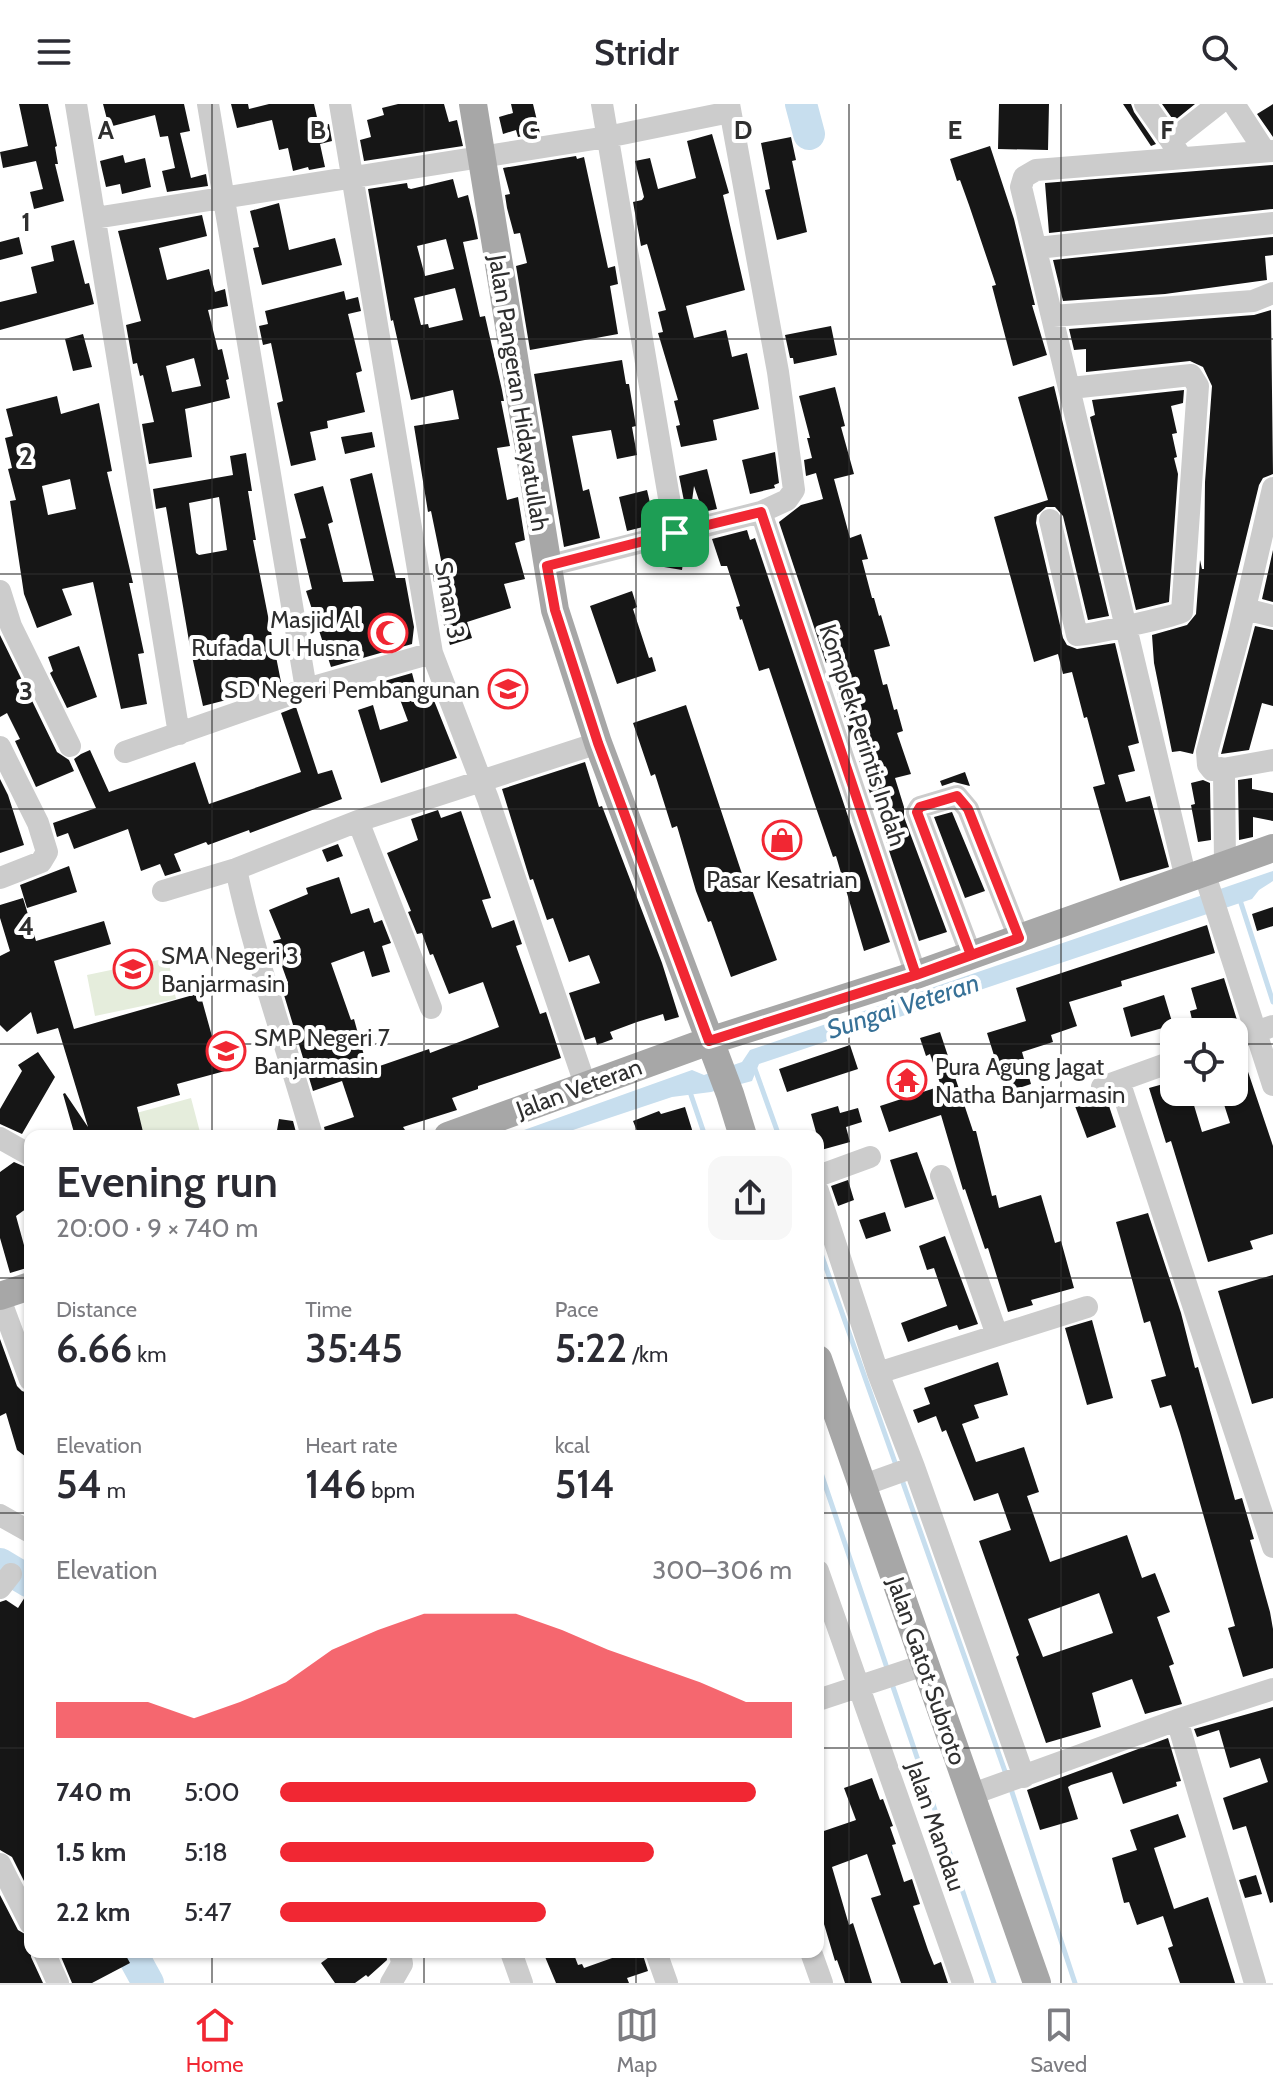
<!DOCTYPE html>
<meta charset="utf-8">
<style>
body{margin:0;font-family:Cabin,sans-serif;background:#f7f7f7;color:#2b2b33;height:100vh;display:flex;flex-direction:column;font-size:30px;white-space:nowrap}
*{box-sizing:border-box;margin:0}
p{font-size:26px;color:#7c7c81}
.icon{flex:none;width:44px;height:44px;fill:none;stroke:currentColor;stroke-width:2;stroke-linecap:round;stroke-linejoin:round}
.map{position:relative;flex:1;overflow:hidden}
.sheet{position:absolute;left:24px;top:1026px;width:800px;height:828px;display:flex;flex-direction:column;background:#fff;border-radius:16px;box-shadow:0 2px 6px #0004}
.sheet>*{flex:none}
.controls{position:absolute;left:1160px;top:914px;display:grid;gap:16px}
.controls a{display:grid;place-items:center;width:88px;height:88px;border-radius:16px;background:#fff;box-shadow:0 2px 6px #0004;font-size:40px}
.pin{position:absolute;display:grid;place-items:center;width:68px;height:68px;color:#fff;margin:-34px;border-radius:16px;box-shadow:0 4px 12px #0006}
.round{display:grid;place-items:center;flex:none;width:84px;height:84px;border-radius:16px;background:#f7f7f7}
.head{display:flex;align-items:center;justify-content:space-between;height:136px;padding:0 32px}
h1{font-size:44px;font-weight:600;line-height:60px}
.metrics{display:grid;grid-template-columns:repeat(3,1fr);gap:12px;height:136px;padding:8px 32px}
.metrics div{display:grid;align-content:center}
.metrics b{font-size:40px;font-weight:600}
.metrics small{font-size:22px;font-weight:400}
.metrics p{font-size:22px}
.chart{height:224px;padding:16px 32px}
.chart p{display:flex;justify-content:space-between}
.chart svg{width:100%;height:144px;margin-top:8px;fill:#f12733;opacity:.7}
ul{padding:0 32px;list-style:none;font-size:26px}
li{display:grid;grid-template-columns:128px 96px 1fr;align-items:center;height:60px}
li i{height:20px;border-radius:10px;background:#f12733}
header{display:flex;justify-content:space-between;align-items:center;height:104px;padding:0 32px;background:#fff;font-size:36px;font-weight:600}
.tab-bar{display:flex;justify-content:space-around;align-items:center;height:112px;border-top:2px solid #e1e1e2;background:#fff;font-size:22px;color:#7c7c81}
.tab-bar a{display:grid;justify-items:center;gap:4px}
.tab-bar .selected{color:#f12733}
.map>svg:first-child{display:block}
</style>
<header><svg class="icon" aria-label="menu" viewBox="0 0 24 24"><path d="M4 6h16M4 12h16M4 18h16"/></svg>Stridr<svg class="icon" aria-label="search" viewBox="0 0 24 24"><circle cx="10" cy="10" r="6"/><path d="M15 15l6 6"/></svg></header>
<div class="map">
<svg width="1273" height="1879" viewBox="0 0 1273 1879">
<rect width="100%" height="100%" fill="#fff"/>
<path fill="#e5eddc" d="M168,854L176,895L95,912L87,871Z
M191,994L201,1032H115L111,1016Z"/>
<path fill="#c7deee" d="M1273,767V777L1259,786L1252,795L759,960L752,977L711,988L672,993L555,1032H507L692,966L704,971L742,958L750,946Z"/>
<g fill="none" stroke-linecap="round" stroke-linejoin="round">
<path stroke="#c7deee" stroke-width="5" d="M1240,796L1273,898
M755,965L779,1032
M690,988L705,1032
M818,1141L897,1364
M818,1360L888,1567
M901,1373L1007,1673
M891,1577L994,1879
M1010,1682L1075,1879"/>
<path stroke="#c7deee" stroke-width="32" d="M801,0L809,30
M0,1460L30,1478
M131,1848L148,1879"/>
</g>
<path fill="#161616" fill-rule="evenodd" d="M19,0H48L57,42L55,43L58,60H55L64,97L34,105L30,88L43,85L36,57L3,64L0,48L28,42Z
M103,0H184L190,27L180,29L191,74L206,70L208,82L167,88L162,67L175,64L168,32L160,33L155,11L109,23Z
M231,0H248L249,5L269,0H314L319,22L329,20L332,37L320,40L325,63L309,66L308,63L293,67L288,44L279,46L272,16L237,24Z
M398,0H444L449,18L457,16L463,42L364,57L360,36L371,33L367,16L384,11L382,4Z
M511,0H533L540,29L518,33L516,26L503,30L499,13L513,9Z
M999,0H1049L1048,46L998,45Z
M1123,0H1131L1134,8L1156,40L1151,42Z
M1162,0H1195L1174,17Z
M1273,0V33L1257,10Z
M712,30L729,89L723,91L745,186L686,202L694,234L726,226L732,253L747,249L759,305L713,316L717,336L681,343L676,322L680,321L674,297L678,296L658,229L663,228L658,208L666,206L647,140L641,142L633,98L642,96L644,93L635,57L650,54L658,85L696,74L687,37Z
M791,33L796,56L792,57L807,128L777,136L765,86L770,85L761,39Z
M990,42L1014,115L1035,201H1032L1047,251L1013,262L992,182L996,181L969,101L960,76L957,77L950,55Z
M123,51L125,59L145,54L151,83L122,90L120,80L106,83L100,57Z
M576,52L577,55L584,53L608,164L615,162L618,180L610,182L618,230L530,246L516,162L527,159L520,129L514,130L507,104L505,91L510,90L503,64Z
M1273,61V105L1049,129L1045,79Z
M453,75L458,94L468,91L474,116L478,135L463,138L480,213L485,212L502,286L504,297H501L510,342L497,344L507,396L518,393L525,436L515,439L525,475L504,480L511,504L467,518L472,534L450,541L439,505L451,501L445,476L434,478L432,464L441,462V456L431,407L428,408L414,322L459,315L453,286L411,296L393,216L391,217L368,85L407,79L408,84L411,85ZM446,135L454,165L425,172L417,142ZM455,184L463,216L429,224L428,220L421,221L414,194Z
M279,99L289,146L335,134L342,161L262,181L253,144L259,143L250,107Z
M202,111L207,132L159,144L167,176L209,165L215,188L225,185L228,202L208,206L218,246L222,245L229,275L226,276L230,294L185,305L192,353L149,360L142,320L154,318L143,271L140,272L137,259L133,260L126,221L141,217L118,127ZM194,254L201,282L172,288L166,262Z
M19,133L23,150L0,156V138Z
M1273,133V151L1265,152L1267,176L1165,190L1063,197L1053,156Z
M74,136L85,180L89,179L94,200L0,226V198L37,189L31,163L54,157L51,142Z
M344,187L346,196L358,193L361,207L348,210L362,267L356,269L365,308L327,317L328,324L310,328L316,356L291,362L277,299L283,297L271,239L263,241L259,222L268,220L265,207Z
M1271,206L1273,370L1263,374L1259,381L1193,650L1180,647L1172,648L1154,559L1152,531L1187,521L1196,510L1200,456L1202,465H1204L1205,378L1212,282L1203,263L1190,257L1086,268V245L1074,246L1069,225L1254,211Z
M831,222L837,251L794,260L793,254H790L785,231Z
M83,230L92,263L73,267L65,235Z
M622,256L626,280H629L636,322L632,323L637,351L617,355L611,326L572,332L583,387L589,385L600,434L564,443L534,270Z
M1054,282L1109,512L1088,516L1063,412L1055,403H1046L1037,411L1036,419L1063,534L1067,541L1077,545L1115,539L1139,639L1128,642L1135,667L1118,671L1126,698L1150,692L1169,763L1120,777L1093,683L1105,680L1087,613L1084,614L1072,568L1063,570L1058,550L1034,558L994,413L1048,396L1018,293Z
M835,283L845,322L841,323L854,370L834,375L850,434L861,430L868,455L862,456L872,494H874L879,512L881,511L890,542L874,546L883,581L887,580L894,606L897,605L903,627L897,629L911,670L895,674L904,703V713L947,828L919,837L838,593L830,558L826,559L779,418L801,401L823,395L816,369L806,372L804,356L812,354L807,334H810L799,292Z
M1184,286L1183,299L1171,302L1177,329L1172,330L1177,353L1174,354L1178,370L1169,498L1136,506L1090,313L1095,311L1092,296Z
M57,292L61,310L99,299L112,367L107,368L133,479H129L144,549L138,550L147,600L121,605L93,478L62,485L72,511L37,524L24,490L10,397L16,396L8,365L12,364L5,334L13,332L6,305ZM70,375L76,405L48,411L42,382Z
M372,328L375,343L345,350L341,333Z
M775,348L779,379L774,381L775,384L750,390L742,356Z
M246,349L252,387H248L256,436H253L281,578L236,587L238,593L203,602L190,543L166,403L156,405L153,385L233,371L230,352ZM219,393L227,446L199,451L196,449L189,399Z
M707,365L717,405L703,408L694,382L690,412H687L679,372Z
M372,369L396,474H405L414,523L412,540L331,563L306,487L312,485L300,435L306,434L294,390L323,382L333,418L328,420L343,478L374,477L350,375Z
M647,386L655,420L627,427L619,393Z
M747,426L750,436L755,434L890,838L864,847L836,752L833,753L814,698L769,564L759,567L742,515L740,516L736,503L740,502L727,462H721L712,435Z
M678,443L685,444L682,466L658,462L660,448Z
M1273,446V498L1262,495Z
M632,487L637,503L633,505L649,554L652,553L656,567L617,580L590,502Z
M1255,522L1273,526V602L1262,599L1249,646L1221,650Z
M0,531L57,648L69,656L74,667L36,683L15,637L20,635L7,609L0,613Z
M79,542L97,593L67,604L50,569L53,567L48,553Z
M412,569L417,588L429,584L457,654L381,679L358,606L373,601L380,626L408,617L398,590L386,593L381,578Z
M686,601L746,782L750,780L777,856L731,873L711,817L708,818L696,787L677,722L672,724L655,670L651,672L633,619Z
M296,603L318,670L332,666L342,695L250,729L249,726L208,741L206,738L174,750L181,767L165,772L160,760L141,767L128,725L74,745L68,729L57,733L53,719L96,704L74,655L81,650L90,646L109,688L195,658L209,700L301,668L281,609Z
M585,658L599,703L602,702L662,859L679,913L665,917L663,910L637,918L610,928L613,935L597,941L595,933L585,936L569,889L600,879L589,851L569,858L553,814L547,816L533,775L530,776L502,685Z
M965,668L970,682L954,678L942,682L940,677Z
M1252,674V685L1273,689V717L1253,713V733L1239,736L1238,676Z
M0,675L8,691L24,741L0,749Z
M1203,676L1210,679L1211,736L1198,738L1191,701L1195,700L1191,679Z
M438,706L441,714L461,707L491,794L482,796L492,824L514,816L522,840L516,842L540,910L546,908L561,954L478,982V985L452,994L457,1006L403,1023L405,1026L388,1032H326L324,1023L354,1013L342,977L313,987L281,881L288,879L273,837L281,835L269,806L308,790L306,784L339,773L351,810L369,804L374,819L382,816L391,839L382,842L390,868L372,873L364,847L331,859L351,916L354,915L368,966L429,945L430,949L499,923L483,878L449,890L433,850L430,851L422,829L417,830L408,808L411,807L387,749L418,736L411,715Z
M952,708L985,787L965,794L934,713Z
M338,740L343,752L327,758L322,746Z
M69,762L77,788L27,804L20,781Z
M23,794L36,837L104,817L111,840L54,857L74,925L200,889L213,936L227,932L236,964L177,980L180,991L137,1003L144,1032H75L63,990L65,989L88,1023L58,924L37,930L31,908L7,928L0,921V852L10,847L0,814V801Z
M1273,803V822L1257,827L1252,810Z
M1207,821L1215,849L1121,877L1122,882L1069,898L1077,922L1051,931L1053,938L1022,948L1031,980L1010,987L1001,959L997,961L987,929L1026,917L1016,884Z
M1224,874L1237,916L1195,928L1190,907L1197,905L1191,884Z
M1164,891L1173,921L1131,933L1123,904Z
M940,928L973,1027H976L992,1092L996,1091L999,1104L1041,1091L1055,1139L1061,1137L1074,1184L1031,1196L1033,1201L1008,1208L988,1144L985,1145L965,1085L963,1086L941,1011L889,1028L880,1002L941,982L930,950L926,952L920,934Z
M850,941L858,965L787,988L779,965Z
M1241,947L1273,1042V1130L1250,1137L1253,1145L1208,1158L1171,1037L1166,1039L1149,984L1174,977V988H1190L1202,1028L1230,1019L1220,988H1234V949Z
M38,948L55,973L22,1030L0,1020V1005L22,967L18,961Z
M1095,995L1107,996L1116,1023L1087,1034L1075,1002Z
M838,1002L840,1009L858,1004L862,1018L846,1023L850,1038L821,1046L811,1010Z
M685,1003L694,1032H639L633,1017L659,1007L661,1010Z
M279,1015L293,1017L297,1032H276Z
M917,1048L934,1095L905,1104L890,1056Z
M14,1058L30,1065V1102L16,1112L30,1163L10,1169L0,1134V1068Z
M848,1076L854,1096L838,1102L831,1082Z
M885,1108L891,1127L866,1135L859,1116Z
M1148,1109L1181,1209L1195,1264L1198,1263L1235,1396L1242,1394L1254,1435L1250,1436L1270,1508L1273,1525V1564L1243,1573L1228,1524L1235,1522L1180,1329L1171,1301L1160,1304L1151,1276L1166,1272L1150,1217L1144,1219L1116,1118Z
M945,1132L978,1220L959,1226L957,1221L947,1224L908,1238L901,1219L947,1202L934,1164L927,1166L919,1142Z
M1273,1171V1294L1252,1300L1218,1187Z
M1092,1216L1113,1294L1087,1301L1065,1224Z
M0,1235L17,1282L22,1287L30,1290V1356L17,1346L6,1309L0,1312Z
M998,1258L1008,1291L974,1301L979,1314L962,1320L976,1358L1024,1343L1039,1388L1027,1392L1050,1458L1127,1431L1142,1474L1155,1469L1170,1508L1157,1513L1174,1560L1169,1562L1182,1600L1145,1610L1132,1575L1092,1589L1101,1623L1046,1639L1016,1553L1019,1551L979,1437L1011,1426L998,1389L974,1397L946,1326L942,1328L936,1312L918,1319L913,1306L930,1300L924,1284ZM1099,1489L1113,1529L1043,1553L1028,1515Z
M30,1485V1787H29L12,1753L0,1746V1498L6,1496L18,1504Z
M1273,1603V1798L1270,1799L1246,1722L1233,1726L1223,1694L1268,1678L1260,1654L1230,1664L1219,1626L1197,1633L1194,1625Z
M1168,1634L1181,1677L1176,1678L1177,1682L1123,1700L1112,1668L1071,1681L1068,1683L1078,1715L1040,1726L1027,1686Z
M872,1674L880,1696L883,1695L893,1722L890,1723L896,1740L892,1741L904,1778L912,1775L920,1800L913,1802L928,1846L934,1861L941,1858L948,1879H901L871,1794L881,1791L867,1750L832,1763L849,1821L853,1819L872,1879H845L837,1856L835,1857L821,1810L818,1811V1729L856,1716L844,1684Z
M1178,1710L1186,1733L1154,1744L1174,1805L1208,1793L1235,1879H1180L1168,1844L1173,1842L1163,1812L1137,1821L1129,1798L1124,1799L1112,1754L1137,1746L1130,1726Z
M1256,1771L1262,1790L1245,1794L1239,1776Z
M0,1791L18,1826L30,1833L31,1853L43,1879H0Z
M59,1848H124L130,1859L92,1879H72Z
M336,1848H386L387,1856L368,1873L366,1871L355,1879H335L321,1859Z
M543,1848H573L578,1861L582,1860L584,1864L629,1848H642L648,1867L627,1874L629,1879H556Z"/>
<g fill="none" stroke-linecap="round" stroke-linejoin="round">
<path stroke="#ccc" stroke-width="22" d="M76,0L179,630
M208,0L306,585
M340,0L432,549L488,695L585,980
M602,0L675,429
M1145,0L1171,37
M1234,0L1264,46
M1181,53L1171,37L1218,0
M95,114L607,33L730,8
M1037,144L1273,119
M1053,212L1253,197L1273,189
M761,408L916,871
M1050,416L1077,531C1084,532 1177,512 1182,508L1198,282L1191,271L1071,284
M547,462L761,408L787,396L794,386L778,268L729,0
M0,487L11,522L70,642
M1245,505L1273,512
M0,643L38,719L47,748L41,758L0,774
M125,648L306,585L432,549
M1223,665L1273,656
M358,717L431,904
M1225,760L1224,667L1221,664L1212,666L1208,661L1207,648L1239,530L1273,384
M236,765C255,855 287,943 312,1032
M1204,768L1273,981
M1186,775L1021,83L1024,73L1036,66L1273,47
M163,787L236,765L358,717L598,639
M971,851L917,708L920,703L957,692L968,705L1019,834
M1234,935L1273,922
M1119,977L1273,1443
M1102,983L1174,957
M0,1034L30,1051
M818,1072L870,1053
M941,1072L997,1231
M818,1087L878,1269
M0,1195L30,1276
M914,1363L878,1269L1087,1203
M861,1382L914,1363L1024,1673
M0,1411L30,1428
M818,1467L963,1879
M0,1484L11,1470
M818,1596L924,1561
M1177,1616L1255,1879
M970,1691L1177,1616L1273,1585
M0,1760L30,1819
M44,1848L58,1879
M511,1848L522,1879
M656,1848L667,1879
M811,1848L822,1879
M391,1879L402,1860L400,1848"/>
<path stroke="#a7a7a7" stroke-width="28" d="M473,0L555,506L598,639L730,990L743,1032
M448,1032L709,937L916,871L1273,744
M0,1192L30,1182
M818,1255L1037,1879"/>
</g>
<g fill="none" stroke-linecap="round" stroke-linejoin="round">
<defs>
<path id="route" d="M675,429L547,462L555,506L598,639L709,937L916,871L1019,834L968,705L957,692L920,703L917,708L971,851L916,871L761,408L675,429"/>
</defs>
<use href="#route" stroke="#fff" stroke-width="16"/>
<use href="#route" stroke="#f12733" stroke-width="10"/>
</g>
<path fill="none" stroke="#2f2f2f" stroke-width="2" stroke-opacity="0.55" d="M212,0V1032M424,0V1032M636,0V1032M849,0V1879M1061,0V1879M0,235H1273M0,470H1273M0,705H1273M0,940H1174M1234,940H1273M0,1174H30M818,1174H1273M0,1409H30M818,1409H1273M0,1644H30M818,1644H1273M212,1848V1879M424,1848V1879M636,1848V1879"/>
<defs>
<symbol id="mosque-ring" viewBox="-11 -11 22 22"><circle r="9.5" fill="#fff" stroke="#f12733" stroke-width="1.5"/><path d="M3.5-4.9A6 6 0 1 0 3.5 4.9A5 5 0 1 1 3.5-4.9Z" fill="#f12733"/></symbol>
<symbol id="school-ring" viewBox="-11 -11 22 22"><circle r="9.5" fill="#fff" stroke="#f12733" stroke-width="1.5"/><path d="M0-5L7-2L0 1L-7-2ZM-4 1L0 2.5L4 1V4Q0 6-4 4Z" fill="#f12733"/></symbol>
<symbol id="shop-ring" viewBox="-11 -11 22 22"><circle r="9.5" fill="#fff" stroke="#f12733" stroke-width="1.5"/><path d="M-5-2.5h2.3a2.7 3.5 0 0 1 5.4 0H5L5.5 6h-11ZM-1.5-2.5h3a1.5 2.3 0 0 0-3 0Z" fill="#f12733"/></symbol>
<symbol id="temple-ring" viewBox="-11 -11 22 22"><circle r="9.5" fill="#fff" stroke="#f12733" stroke-width="1.5"/><path d="M0-6L5-2H3V0L6.5 2.5H4V6H1.5V3h-3V6H-4V2.5H-6.5L-3 0V-2H-5Z" fill="#f12733"/></symbol>
</defs>
<g fill-rule="evenodd">
<use href="#mosque-ring" x="366" y="507" width="44" height="44"/>
<use href="#school-ring" x="486" y="563" width="44" height="44"/>
<use href="#shop-ring" x="760" y="714" width="44" height="44"/>
<use href="#school-ring" x="111" y="843" width="44" height="44"/>
<use href="#school-ring" x="204" y="925" width="44" height="44"/>
<use href="#temple-ring" x="885" y="954" width="44" height="44"/>
</g>
<g text-anchor="middle" dominant-baseline="central" stroke-width="8" stroke-linejoin="round" paint-order="stroke">
<g font-size="24" fill="#2f2f2f" stroke="#fff">
<text transform="translate(519 289) rotate(81)">Jalan Pangeran Hidayatullah</text>
<text transform="translate(450 496) rotate(80)">Sman 3</text>
<text transform="translate(863 631) rotate(72)">Komplek Perintis Indah</text>
<text transform="translate(579 984) rotate(-20)">Jalan Veteran</text>
<text transform="translate(927 1567) rotate(71)">Jalan Gatot Subroto</text>
<text transform="translate(936 1722) rotate(71)">Jalan Mandau</text>
</g>
<g font-size="24" fill="#2f2f2f" stroke="#fff" text-anchor="start">
<text x="360" y="515" text-anchor="end">Masjid Al<tspan x="360" dy="28">Rufada Ul Husna</tspan></text>
<text x="480" y="585" text-anchor="end">SD Negeri Pembangunan</text>
<text x="782" y="775" text-anchor="middle">Pasar Kesatrian</text>
<text x="161" y="851">SMA Negeri 3<tspan x="161" dy="28">Banjarmasin</tspan></text>
<text x="254" y="933">SMP Negeri 7<tspan x="254" dy="28">Banjarmasin</tspan></text>
<text x="935" y="962">Pura Agung Jagat<tspan x="935" dy="28">Natha Banjarmasin</tspan></text>
</g>
<g font-size="26" font-style="italic" fill="#377197" stroke="#fff">
<text transform="translate(903 902) rotate(-18)">Sungai Veteran</text>
</g>
</g>
<g font-size="26" text-anchor="middle" font-weight="bold" fill="#2f2f2f" stroke="#fff" stroke-width="8" stroke-linejoin="round" paint-order="stroke">
<text x="106" y="35">A</text>
<text x="318" y="35">B</text>
<text x="530" y="35">C</text>
<text x="743" y="35">D</text>
<text x="955" y="35">E</text>
<text x="1167" y="35">F</text>
<text x="26" y="127">1</text>
<text x="26" y="361">2</text>
<text x="26" y="596">3</text>
<text x="26" y="831">4</text>
</g>
</svg>
<div class="controls">
<a><svg class="icon" aria-label="locate" viewBox="0 0 24 24"><circle cx="12" cy="12" r="6"/><path d="M12 2v4M12 18v4M2 12h4M18 12h4"/></svg></a>
</div>
<div class="pin" style="left:675px;top:429px;background:#1e9e55"><svg class="icon" aria-label="arrive" viewBox="0 0 24 24"><path d="M6 21V4h12l-3 4 3 4H6"/></svg></div>
<section class="sheet">
<div class="head"><div><h1>Evening run</h1><p>20:00 · 9 × 740 m</p></div><a class="round"><svg class="icon" aria-label="share" viewBox="0 0 24 24"><path d="M12 15V3M7 8l5-5 5 5M5 13v7h14v-7"/></svg></a></div>
<div class="metrics">
<div><p>Distance</p><b>6.66<small> km</small></b></div>
<div><p>Time</p><b>35:45</b></div>
<div><p>Pace</p><b>5:22<small> /km</small></b></div>
</div>
<div class="metrics">
<div><p>Elevation</p><b>54<small> m</small></b></div>
<div><p>Heart rate</p><b>146<small> bpm</small></b></div>
<div><p>kcal</p><b>514</b></div>
</div>
<div class="chart"><p><span>Elevation</span>300–306 m</p>
<svg viewBox="0 0 160 44" preserveAspectRatio="none"><path d="M0 44V33L10 33L20 33L30 38L40 33L50 27L60 17L70 11L80 6L90 6L100 6L110 11L120 17L130 22L140 27L150 33L160 33V44z"/></svg>
</div>
<ul>
<li><b>740 m</b>5:00<i style="width:93%"></i></li>
<li><b>1.5 km</b>5:18<i style="width:73%"></i></li>
<li><b>2.2 km</b>5:47<i style="width:52%"></i></li>
</ul>
</section>
</div>
<nav class="tab-bar">
<a class="selected"><svg class="icon" aria-label="home" viewBox="0 0 24 24"><path d="M3 11l9-7 9 7M6 9v11h12V9"/></svg>Home</a>
<a><svg class="icon" aria-label="map" viewBox="0 0 24 24"><path d="M3 6l6-2 6 2 6-2v14l-6 2-6-2-6 2zM9 4v14M15 6v14"/></svg>Map</a>
<a><svg class="icon" aria-label="saved" viewBox="0 0 24 24"><path d="M7 4h10v16l-5-4-5 4z"/></svg>Saved</a>
</nav>
